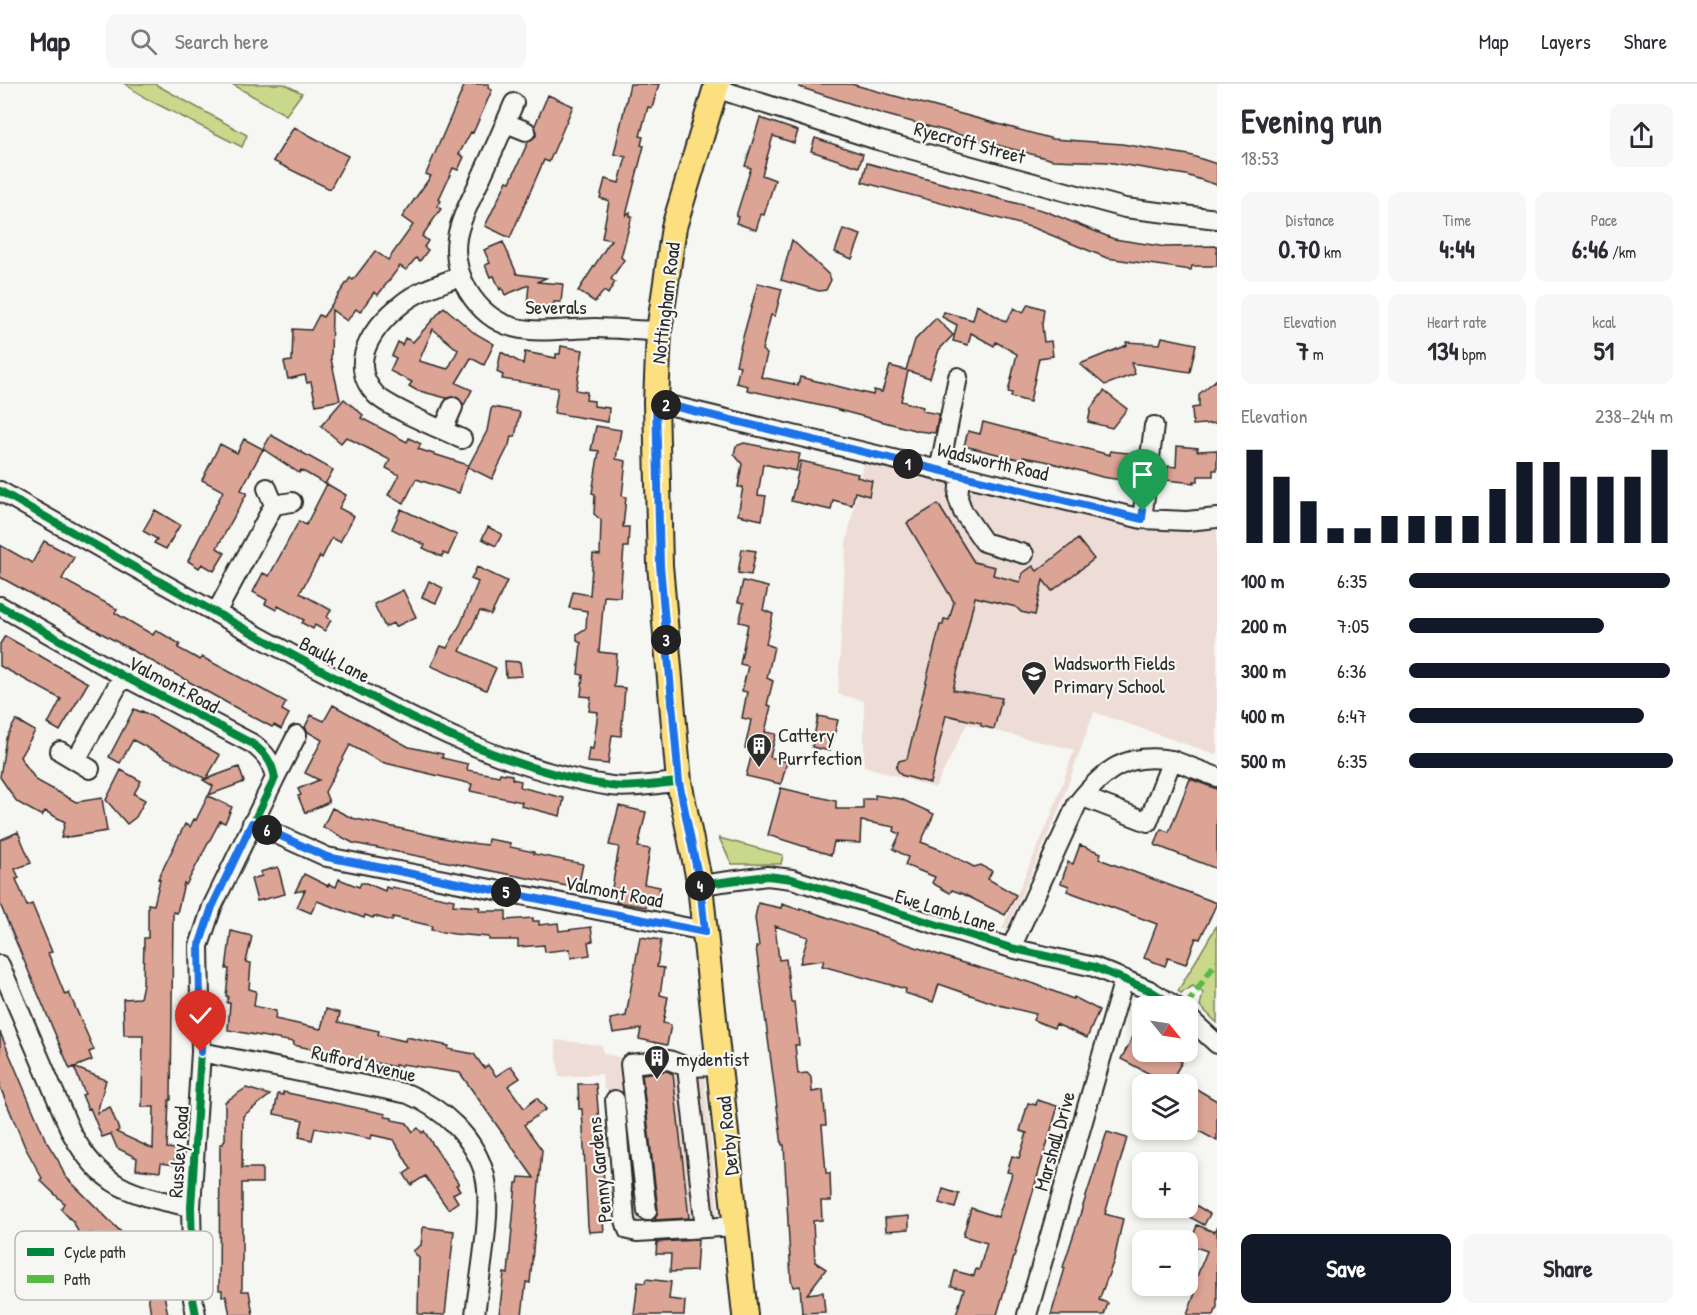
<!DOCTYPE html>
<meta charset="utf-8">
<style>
body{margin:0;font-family:"Patrick Hand",sans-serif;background:#f7f7f7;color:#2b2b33;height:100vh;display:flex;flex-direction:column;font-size:22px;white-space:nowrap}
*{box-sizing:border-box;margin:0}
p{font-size:20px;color:#7c7c81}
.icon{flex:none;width:33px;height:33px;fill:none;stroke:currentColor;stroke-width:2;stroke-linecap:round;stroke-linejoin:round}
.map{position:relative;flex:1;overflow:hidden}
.sheet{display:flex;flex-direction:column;background:#fff;width:480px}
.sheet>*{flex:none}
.needle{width:39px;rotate:120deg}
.tools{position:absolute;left:1132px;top:912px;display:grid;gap:12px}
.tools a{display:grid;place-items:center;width:66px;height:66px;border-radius:12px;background:#fff;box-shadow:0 3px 9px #0003;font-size:30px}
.pin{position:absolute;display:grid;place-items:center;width:51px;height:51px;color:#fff;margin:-62px -26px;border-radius:50% 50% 50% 0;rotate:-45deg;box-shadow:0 0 6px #0007}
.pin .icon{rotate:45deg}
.km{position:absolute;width:30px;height:30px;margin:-15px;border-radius:50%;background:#222;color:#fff;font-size:16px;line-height:30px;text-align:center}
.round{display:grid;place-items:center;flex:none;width:63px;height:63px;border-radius:12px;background:#f7f7f7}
.head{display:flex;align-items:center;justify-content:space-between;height:102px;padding:0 24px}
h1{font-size:33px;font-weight:700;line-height:45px}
.stats{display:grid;grid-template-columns:repeat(3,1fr);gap:9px;height:102px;padding:6px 24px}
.stats div{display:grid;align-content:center;border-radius:12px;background:#f7f7f7;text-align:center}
.stats b{font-size:26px;font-weight:700}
.stats small{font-size:16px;font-weight:400}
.stats p{font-size:16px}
.chart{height:168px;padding:12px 24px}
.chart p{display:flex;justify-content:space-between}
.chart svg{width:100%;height:108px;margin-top:6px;stroke:#111827;stroke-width:6}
.action{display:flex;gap:12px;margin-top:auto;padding:12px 24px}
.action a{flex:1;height:69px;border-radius:12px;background:#111827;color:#fff;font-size:24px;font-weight:700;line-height:69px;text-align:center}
.action a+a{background:#f7f7f7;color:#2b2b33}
ul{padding:0 24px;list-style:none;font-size:20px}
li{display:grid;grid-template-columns:96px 72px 1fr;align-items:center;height:45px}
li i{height:15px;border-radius:8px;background:#111827}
header{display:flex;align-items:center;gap:36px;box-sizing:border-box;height:84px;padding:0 30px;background:#fff;border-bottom:2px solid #e1e1e2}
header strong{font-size:28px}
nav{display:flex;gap:33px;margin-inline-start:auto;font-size:21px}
.search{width:420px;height:54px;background:#f7f7f7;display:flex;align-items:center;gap:15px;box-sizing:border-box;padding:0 21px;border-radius:12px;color:#7c7c81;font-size:22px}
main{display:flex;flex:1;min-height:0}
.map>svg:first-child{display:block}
</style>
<header>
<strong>Map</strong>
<div class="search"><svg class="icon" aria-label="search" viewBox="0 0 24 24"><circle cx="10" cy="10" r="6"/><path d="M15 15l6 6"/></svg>Search here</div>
<nav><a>Map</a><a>Layers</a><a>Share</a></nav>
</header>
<main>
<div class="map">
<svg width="1217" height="1231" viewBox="0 0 1217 1231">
<rect width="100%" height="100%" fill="#f6f6f2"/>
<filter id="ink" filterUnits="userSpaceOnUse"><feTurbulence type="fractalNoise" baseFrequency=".0167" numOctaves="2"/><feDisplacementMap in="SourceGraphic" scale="12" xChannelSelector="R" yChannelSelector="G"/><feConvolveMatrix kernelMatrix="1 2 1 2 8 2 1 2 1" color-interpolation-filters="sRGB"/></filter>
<g filter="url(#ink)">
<path fill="#eeddd6" d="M865,375L1125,443L1155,446H1217V671L1094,628L1058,728L1006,846L1002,845L1051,732L1074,666L967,640L935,704L864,682V617L838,610L846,459Z
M555,956L602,961L603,969L619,973L702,971L720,1150L689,1136L636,1138L623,1005L604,1006L602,990L559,993Z"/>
<path fill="#cad88c" stroke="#7a825c" stroke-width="1.5" d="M125,0H155L247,51L242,63L147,15Z
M232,0H284L302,9L286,31Z
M719,754L783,771L781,780H732Z
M1217,841V939L1200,922L1203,909L1193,902L1181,909L1178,907Z"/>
<path fill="#dca495" stroke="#2b2b2b" stroke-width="1.5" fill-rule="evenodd" d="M465,0H489L488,4L492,6L473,49L471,48L459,70L464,73L458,86L453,84L439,115L441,117L437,122L441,125L422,152L428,157L424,163L428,166L420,177L416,174L406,186L400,182L378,211L374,208L360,228L356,225L347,237L332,226L331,275L340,316L316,321L311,298L307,299L305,291L288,295L284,278L292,277L293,245L311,246L319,231L323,233L350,194L353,196L375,167L388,176L413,141L402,133L431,92L426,90Z
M630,0H659L652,24L648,23L640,52L643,53L641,61L644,62L626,131L630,128V132H632L621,173L624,176L611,195L615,198L608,210L604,207L595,218L578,207L611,156L602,154L609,117L600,114L605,95L619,99L626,73L614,70Z
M800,0H851L1053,55L1122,60L1189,71L1217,80V101L1186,91L1107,78L1053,76L883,30L799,3Z
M548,11L573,22L549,78L544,76L510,154L485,142L507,97L510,98L528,58L536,52L535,41Z
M760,34L798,47L794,59L773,52L762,91L775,96L764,131L761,130L756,146L736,139L738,133L736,132L751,84L745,82Z
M294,43L348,72L330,105L273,77Z
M815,54L863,70L859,83L811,67Z
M867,79L1045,127L1114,155L1166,163L1217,162V182H1192L1191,186L1107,174L1034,144L862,98Z
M843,145L861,151L852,175L835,168Z
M792,156L829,191L831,196L826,206L819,207L781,196Z
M503,158L517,190L546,194L537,198L563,200L561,218H554L553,223L527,220L529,201L505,211L502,204L500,206L494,192L490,193L485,181L490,179L484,166Z
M758,199L782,205L775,232L771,231L762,266L767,270L761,293L798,301L800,293L873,311L874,306L882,308L890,282L906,286L915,256L936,234L953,251L939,266L930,294L908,287L901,317L923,323L922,327L939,330L935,349L918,347L831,324L747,306L748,302L736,299L740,282L736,281L740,264Z
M1028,220L1044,225L1042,241L1044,258L1051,257L1053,272L1039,274L1030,318L1011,313L1012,309L1008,308L1017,270L996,258L994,262L971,249L968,261L953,257L957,241L942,233L944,228L973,236L977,221L1006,238L1014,224L1023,229Z
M444,223L473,248L494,260L484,281L471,274L456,299L472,306L464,321L457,313L446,314L416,306L409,302L412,298L390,287L396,274L392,272L398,258L402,261L405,254L413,258ZM433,245L458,266L448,285L419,277Z
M1162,253L1196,260L1190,288L1131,279L1135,290L1105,301L1080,280L1127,261L1126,258L1160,260Z
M561,262L583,266L576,306L587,308L586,316L594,317V322L609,324L608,338L554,329L558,304L502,295L503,291L497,288L501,268L523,280L525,268L556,274V270H560Z
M1217,295V339L1193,341L1192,324L1199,323V310Z
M1104,307L1127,325L1112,344L1088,338L1091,324Z
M344,315L363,331L361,334L407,358L409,354L421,360L418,365L468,381L459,409L416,395L404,419L388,411L399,391L386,384L390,376L346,353L341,359L321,342Z
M493,323L520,328L515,353L511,352L509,361L492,395L468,383L487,347L491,325Z
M983,338L1110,371V367L1136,370L1134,390L1122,391L1121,396L1102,393L1045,377L1023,373L1022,376L964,362L968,347L980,350Z
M596,342L621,346L616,375L626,377L622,412L626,413L623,443H629L628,463H624L620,513L604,512L599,568L617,570L614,603L625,604L621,652L612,651L608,680L587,678L589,664L593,665L598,628L589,627L591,613L581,612L583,591L578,590L581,559L577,557V550L586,544L587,527L569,524L573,508L590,511L593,470L600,471L601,436L594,430L595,410L592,409L599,367L591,366Z
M271,351L333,386L325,400L301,386L299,389L263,365Z
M244,355L263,365L241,406L247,409L217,464L225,469L214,487L202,480L199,484L188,477L223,407L202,396L220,360L237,369Z
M744,359L800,370L796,387L763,380L758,411L766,412L762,436L738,431L743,403H738L742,380L734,370L736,362Z
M1177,362L1198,364L1197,367L1217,366V386H1213V392H1198V397H1194V399L1167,396L1168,382L1176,383Z
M801,377L858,390L857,393L872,397L869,412L855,408L852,421L833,416L831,426L791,417Z
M327,400L346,411L339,424L354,432L340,458L332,454L322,474L320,472L300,509L331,526L327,533L331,536L325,547L315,541L313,545L302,539L304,536L278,522L276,526L265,520L267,516L253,508L263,489L269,492L299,437L306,441Z
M938,420L974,478L995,483L993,491L1020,498L1023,489L1033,482L1037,487L1078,455L1094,475L1052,507L1043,496L1035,531L1021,528L1016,523L975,513L953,606L1002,614L994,645L981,642V639L946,631L930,699L901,691L896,684L899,677L907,675L940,541H943L944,535L949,536L954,518L907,439Z
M401,425L457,451L448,471L443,469L442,473L423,464L425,461L392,445Z
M155,426L180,441L166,465L154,459L157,455L143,447Z
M488,443L502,450L496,462L482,455Z
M44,457L74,473L62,495L117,525L115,529L153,551L156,546L180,560L178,564L200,576L202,573L286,618L282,626L289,630L281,645L274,641L272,643L240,626L0,493V461L32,479Z
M742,465L756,467L751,491L738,489Z
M477,483L507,497L491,531L480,527L460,567L496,584L486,606L431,582L441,562L447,564L461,539L478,498L471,495Z
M429,497L443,504L436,519L422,513Z
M743,497L768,503L763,526L773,530L766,560L774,563L767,594L773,597L767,621L771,622L765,648L776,650L770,673L787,678L781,700L746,692L753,666L745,664L751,636L742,634L747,608L742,607L748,582L740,580L748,540L739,538L744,519L738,518Z
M403,506L416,533L395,543L393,539L385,543L374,520Z
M5,552L88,599L60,647L48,640L61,615L0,582V560Z
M505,577L520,578L522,592L506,593Z
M333,621L409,663L443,670L442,674L468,680L467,686L499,692L500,689L512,691V695L521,697L520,703L564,714L560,732L521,722L522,718L470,707L472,700L381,678L350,661L325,708L329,718L305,729L298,712L301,711L298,705L319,696L305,689L322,656L308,648L305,643L311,631L324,637Z
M134,625L141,628L142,627L220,671L206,695L239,683L244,698L209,711L213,702L203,696L206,695L133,656L120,679L109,673Z
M818,632L838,636L830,667L812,663Z
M16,636L35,647L20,673L36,696L76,718L102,714L107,747L61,754L65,738L45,727L42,732L17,718L0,693L6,654Z
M121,686L141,697L134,710L145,716L136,733L127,740L106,716Z
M1190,695L1217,705V785L1155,761L1161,745L1169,748Z
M781,704L836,717V725H863V715H875V711L901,715L934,730L921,758L944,767L974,783L981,781L992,787L988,795L1016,811L1005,831L963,810L952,806L950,809L932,799L935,793L905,781L908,773L893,765L900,750L894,747L895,743L861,737L860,759L834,758L831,771L768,751Z
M208,712L232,723L225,739L220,737L186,801L184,799L177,829L173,828L171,1016H169L167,1064L176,1065L174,1081L161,1079L160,1088L136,1085L137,1074L117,1064L111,1050L102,1053L90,1024L88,1025L82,1011L85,1010L74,983L106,996L97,1029L110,1023L119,1046L116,1048L153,1065L154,1023H142L143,951H124L123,915L140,914L143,900L144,854H148V820L154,821L160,796L158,795L185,740L190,743L194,735L196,736Z
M619,722L646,728L638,763L650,765L644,800L660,803L657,818L647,817L646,823L616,818L618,805L612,804L619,763L609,761Z
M332,724L352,734L462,758L487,761L488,755L510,759V763L534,768V770L583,780L579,799L573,798L572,803L353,759L323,743Z
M18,748L31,779L15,785L19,794L16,795L27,822L32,820L52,868L48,869L65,911L69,909L94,966L89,968L92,976L70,985L0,820V756Z
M1080,761L1101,769L1099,775L1217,819L1200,855L1196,854L1186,880L1168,874L1165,882L1144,874L1157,840L1067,807L1069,802L1061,799L1068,778L1073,780Z
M278,783L285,810L257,817L251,795L262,792L260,788Z
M304,790L328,802L329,800L336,803L339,795L359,803L361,799H366L385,807L386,803L391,805L392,803L454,816L453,821L480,823L479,827H506V836L533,834V837H539V841L558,839L559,847L591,843L593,857L588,858L590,871L571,874L570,865L545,868L544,861L518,863V856H489V853L454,850L431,846L432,842L393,833L392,837L374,832L373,834L365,831L364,834L317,817L311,829L297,823L305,806L295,808Z
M758,819L781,824L782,820L800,826V824L960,878L1035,900L1073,915L1074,913L1099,926L1087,954L1056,940L1054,944L1033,936L1036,930L999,921L939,900L933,918L905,909L906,905L822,882L824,876L800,879L808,853L775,842L779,876L786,875L791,918H794L799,961H795L798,990L807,989L811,993L812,1008L823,1006L826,1041H822L826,1089H830L831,1117H821L822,1136L813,1137L815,1178L826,1185L807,1210L823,1208L825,1228L802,1229L800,1202L793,1203L791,1195L784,1061H782L756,863L759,862L755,834Z
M231,847L252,852L246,878L251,879L249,905L256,907L254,922L276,927L275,935L321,945L326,925L340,929L338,938L379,947L378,951L405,957L406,953L449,962L448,965L474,970L484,984L488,981L496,992L511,982L520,994L508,1002L524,1024L537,1014L546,1025L524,1041L542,1066L530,1199L526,1198L522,1231H499L504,1189L508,1190L516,1099H518L519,1093L534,1094L460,989L402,980L401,982L395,981V983L293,961L294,958L228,946L230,919H227L228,912H226L229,885H226Z
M640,853L661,856L657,883L664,884L660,911L668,913L663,939L671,941L667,961L639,955L641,945L613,949L610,935L626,932Z
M1143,934V968H1164L1182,978L1169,1000L1121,975Z
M0,948L46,1057L58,1076L65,1092L168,1195L162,1200L168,1231H151L147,1204L127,1185L122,1190L110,1179L116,1173L91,1149L80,1152L74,1139L61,1125L64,1119L40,1096L42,1094L25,1063L0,1003Z
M667,987L673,990L689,1134L655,1136L658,1126L642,990Z
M578,1000H596L606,1122L607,1137H603L604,1147L589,1148L588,1142L582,1025H579Z
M1188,1000L1217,1017V1057L1188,1041Z
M246,1004L270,1011L243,1032L242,1084H262V1099H242V1207H249L253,1231H230L226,1212H222V1206H219L220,1060H223L225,1055V1018Z
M283,1008L386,1030L385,1033L392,1034V1036L407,1039L413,1048L418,1044L422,1049L424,1047L459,1100L456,1101L460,1106L453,1110L458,1118L448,1125L425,1092L411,1101L404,1090L411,1085L394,1056L372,1051L371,1055L315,1044L312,1056L299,1053L303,1036L274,1030L278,1010L283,1011Z
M1037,1016L1057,1022L1056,1029L997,1231H956L964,1205L951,1202L955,1187L974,1192L976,1185L979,1186L987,1159L963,1152L971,1124L998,1133L1011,1093L1012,1089L1007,1088L1012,1072L1019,1074L1027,1049L1020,1047L1028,1019L1036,1021Z
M1107,1048L1127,1054L1105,1130L1123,1135L1114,1176L1099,1216L1108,1219L1104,1231H1051L1065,1184L1063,1183Z
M943,1105L959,1110L955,1124L939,1119Z
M1194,1120L1210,1130L1204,1141L1188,1132Z
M909,1132V1145L886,1147L885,1134Z
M1197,1141L1214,1148L1217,1143V1223L1214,1231H1187L1195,1209L1191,1207L1207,1167L1190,1161Z
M423,1143L454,1147L445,1231L418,1230L419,1174L413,1167L421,1161Z
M698,1156L696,1187L670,1188L671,1170H656L657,1158Z
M646,1195L671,1198L669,1215L685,1217L684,1231H634L638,1198L645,1199Z"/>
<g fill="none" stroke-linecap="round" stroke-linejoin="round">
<defs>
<path id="minor" d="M715,4L877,56L1125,124L1217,135
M514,19C503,45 491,72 479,98C471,116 460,135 457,154C454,172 459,191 468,207C500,259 544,245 595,244C617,244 638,247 659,247
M506,39L526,47
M460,192C441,200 419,206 403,219C375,241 345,278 376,311C391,325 441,345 462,355
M656,318L1142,435L1187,437L1217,434
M443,346L453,323
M939,387L958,293
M960,392L958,414L963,428L984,458L1024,470
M267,404L274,421L292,418
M0,407C100,464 200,521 302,576C400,628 499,685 611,702C632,705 658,699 679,698
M1142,435L1154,342
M0,522L123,592L253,660C266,670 272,678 275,694L212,823L199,862L201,968L191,1123L193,1215L196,1231
M216,529L274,421
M60,667L90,685
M76,676L123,592
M1172,676L1217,693
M275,694L297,651
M252,739L327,773L705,847
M700,801L767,792L792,795L1011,864L1094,883L1149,906L1175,922
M1011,864L1077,720C1104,686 1126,668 1172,676L1148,738L1083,713
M0,881L71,1048C102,1105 131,1110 191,1123
M1188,933L1217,960
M201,968L408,1010C443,1025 475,1053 485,1092C493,1125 479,1195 475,1231
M719,982L687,983L705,1144L737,1142
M615,1016L625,1136L628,1146L637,1148L705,1144
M647,1127L630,980L669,976L687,983
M1027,1231L1124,895"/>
<path id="major" d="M717,0L674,143L659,247L656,318L660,481L679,698L700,801L745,1231"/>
</defs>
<use href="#minor" stroke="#2b2b2b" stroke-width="22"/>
<use href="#major" stroke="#2b2b2b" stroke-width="28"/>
<use href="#minor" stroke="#f6f6f2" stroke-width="18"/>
<use href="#major" stroke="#fce080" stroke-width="24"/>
<path stroke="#58b947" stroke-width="6" stroke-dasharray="12 6" stroke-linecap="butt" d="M1186,922L1217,877"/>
<defs>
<path id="cycleway" d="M0,407C100,464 200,521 302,576C400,628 499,685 611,702C632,705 658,699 679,698L700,801L767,792L792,795L1011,864L1094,883L1149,906L1175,922
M0,522L123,592L253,660C266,670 272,678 275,694L212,823L199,862L201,968L191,1123L193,1215L196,1231"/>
</defs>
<use href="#cycleway" stroke="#f6f6f2" stroke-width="11"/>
<use href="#cycleway" stroke="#00873e" stroke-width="8"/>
</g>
</g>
<g fill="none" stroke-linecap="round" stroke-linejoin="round" filter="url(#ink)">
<defs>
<path id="route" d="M201,968L199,862L212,823L252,739L327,773L705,848L700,801L679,698L660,481L656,318L1142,435L1143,427"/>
</defs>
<use href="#route" stroke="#fff" stroke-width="12"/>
<use href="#route" stroke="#1a73e8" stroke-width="8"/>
</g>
<defs>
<symbol id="school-pin" viewBox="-11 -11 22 30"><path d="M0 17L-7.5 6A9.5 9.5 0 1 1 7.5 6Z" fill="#2b2b2b" stroke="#f6f6f2"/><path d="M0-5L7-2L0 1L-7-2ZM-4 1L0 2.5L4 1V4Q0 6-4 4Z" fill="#fff"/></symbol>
<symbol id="building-pin" viewBox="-11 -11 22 30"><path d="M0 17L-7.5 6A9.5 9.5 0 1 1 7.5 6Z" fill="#2b2b2b" stroke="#f6f6f2"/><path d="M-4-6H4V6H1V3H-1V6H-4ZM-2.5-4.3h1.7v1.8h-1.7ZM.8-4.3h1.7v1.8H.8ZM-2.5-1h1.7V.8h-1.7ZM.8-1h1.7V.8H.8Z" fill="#fff"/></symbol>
</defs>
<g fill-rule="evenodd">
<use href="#school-pin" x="1019" y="575" width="30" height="40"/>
<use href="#building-pin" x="744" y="647" width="30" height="40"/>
<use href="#building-pin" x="642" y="959" width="30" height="40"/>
</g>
<g text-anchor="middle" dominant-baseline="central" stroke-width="4.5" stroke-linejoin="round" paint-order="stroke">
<g font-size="20" fill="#2b2b2b" stroke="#f6f6f2">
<text transform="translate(970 58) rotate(15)">Ryecroft Street</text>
<text transform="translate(665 219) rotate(-83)">Nottingham Road</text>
<text x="556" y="222">Severals</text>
<text transform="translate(993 377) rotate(13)">Wadsworth Road</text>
<text transform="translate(335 575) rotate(28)">Baulk Lane</text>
<text transform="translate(174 600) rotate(28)">Valmont Road</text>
<text transform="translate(614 807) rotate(11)">Valmont Road</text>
<text transform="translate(946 826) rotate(17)">Ewe Lamb Lane</text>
<text transform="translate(364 979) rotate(13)">Rufford Avenue</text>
<text transform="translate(727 1052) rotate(-96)">Derby Road</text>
<text transform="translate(1054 1057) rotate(-74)">Marshall Drive</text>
<text transform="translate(178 1068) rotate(-86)">Russley Road</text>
<text transform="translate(599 1086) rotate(-96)">Penny Gardens</text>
</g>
<g font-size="20" fill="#2b2b2b" stroke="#f6f6f2" text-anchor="start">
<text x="1054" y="578">Wadsworth Fields<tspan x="1054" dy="23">Primary School</tspan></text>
<text x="778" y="650">Cattery<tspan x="778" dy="23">Purrfection</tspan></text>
<text x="676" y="974">mydentist</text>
</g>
</g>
<rect x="15" y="1147" width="198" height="69" rx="9" fill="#f6f6f2" stroke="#b9b9b6" stroke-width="1.5"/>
<rect x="27" y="1164" width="27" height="8" fill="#00873e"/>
<rect x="27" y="1191" width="27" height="8" fill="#58b947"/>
<g font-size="16" fill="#2b2b2b">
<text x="64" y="1174">Cycle path</text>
<text x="64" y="1201">Path</text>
</g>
</svg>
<div class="tools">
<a><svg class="needle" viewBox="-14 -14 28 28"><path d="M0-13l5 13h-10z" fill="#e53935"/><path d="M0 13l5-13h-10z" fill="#7c7c81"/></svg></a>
<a><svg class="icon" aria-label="layers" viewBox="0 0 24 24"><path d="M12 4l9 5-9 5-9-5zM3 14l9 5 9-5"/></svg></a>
<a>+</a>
<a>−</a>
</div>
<div class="pin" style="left:1143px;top:427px;background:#1e9e55"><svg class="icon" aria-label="arrive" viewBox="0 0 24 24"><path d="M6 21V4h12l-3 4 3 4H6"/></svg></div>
<div class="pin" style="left:201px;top:968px;background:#d93025"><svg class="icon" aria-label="check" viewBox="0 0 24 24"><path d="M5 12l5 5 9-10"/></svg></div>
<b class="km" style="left:908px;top:380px">1</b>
<b class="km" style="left:666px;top:321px">2</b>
<b class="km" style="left:666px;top:556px">3</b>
<b class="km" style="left:700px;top:802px">4</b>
<b class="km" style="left:506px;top:808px">5</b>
<b class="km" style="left:267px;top:746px">6</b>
</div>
<section class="sheet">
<div class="head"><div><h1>Evening run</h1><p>18:53</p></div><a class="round"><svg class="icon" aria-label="share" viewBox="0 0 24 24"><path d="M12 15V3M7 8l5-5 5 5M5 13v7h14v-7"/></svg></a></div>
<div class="stats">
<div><p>Distance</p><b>0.70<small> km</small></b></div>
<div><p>Time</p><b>4:44</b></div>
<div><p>Pace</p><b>6:46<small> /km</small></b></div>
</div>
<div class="stats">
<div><p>Elevation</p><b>7<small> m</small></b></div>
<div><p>Heart rate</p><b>134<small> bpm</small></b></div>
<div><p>kcal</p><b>51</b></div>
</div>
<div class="chart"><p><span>Elevation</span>238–244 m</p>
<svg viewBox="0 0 160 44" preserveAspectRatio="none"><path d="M5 44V6M15 44V17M25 44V27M35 44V38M45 44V38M55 44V33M65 44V33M75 44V33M85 44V33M95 44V22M105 44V11M115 44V11M125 44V17M135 44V17M145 44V17M155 44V6"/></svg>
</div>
<ul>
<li><b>100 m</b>6:35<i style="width:99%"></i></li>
<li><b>200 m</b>7:05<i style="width:74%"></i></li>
<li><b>300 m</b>6:36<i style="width:99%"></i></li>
<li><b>400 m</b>6:47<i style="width:89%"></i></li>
<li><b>500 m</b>6:35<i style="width:100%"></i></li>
</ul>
<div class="action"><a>Save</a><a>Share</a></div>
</section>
</main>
